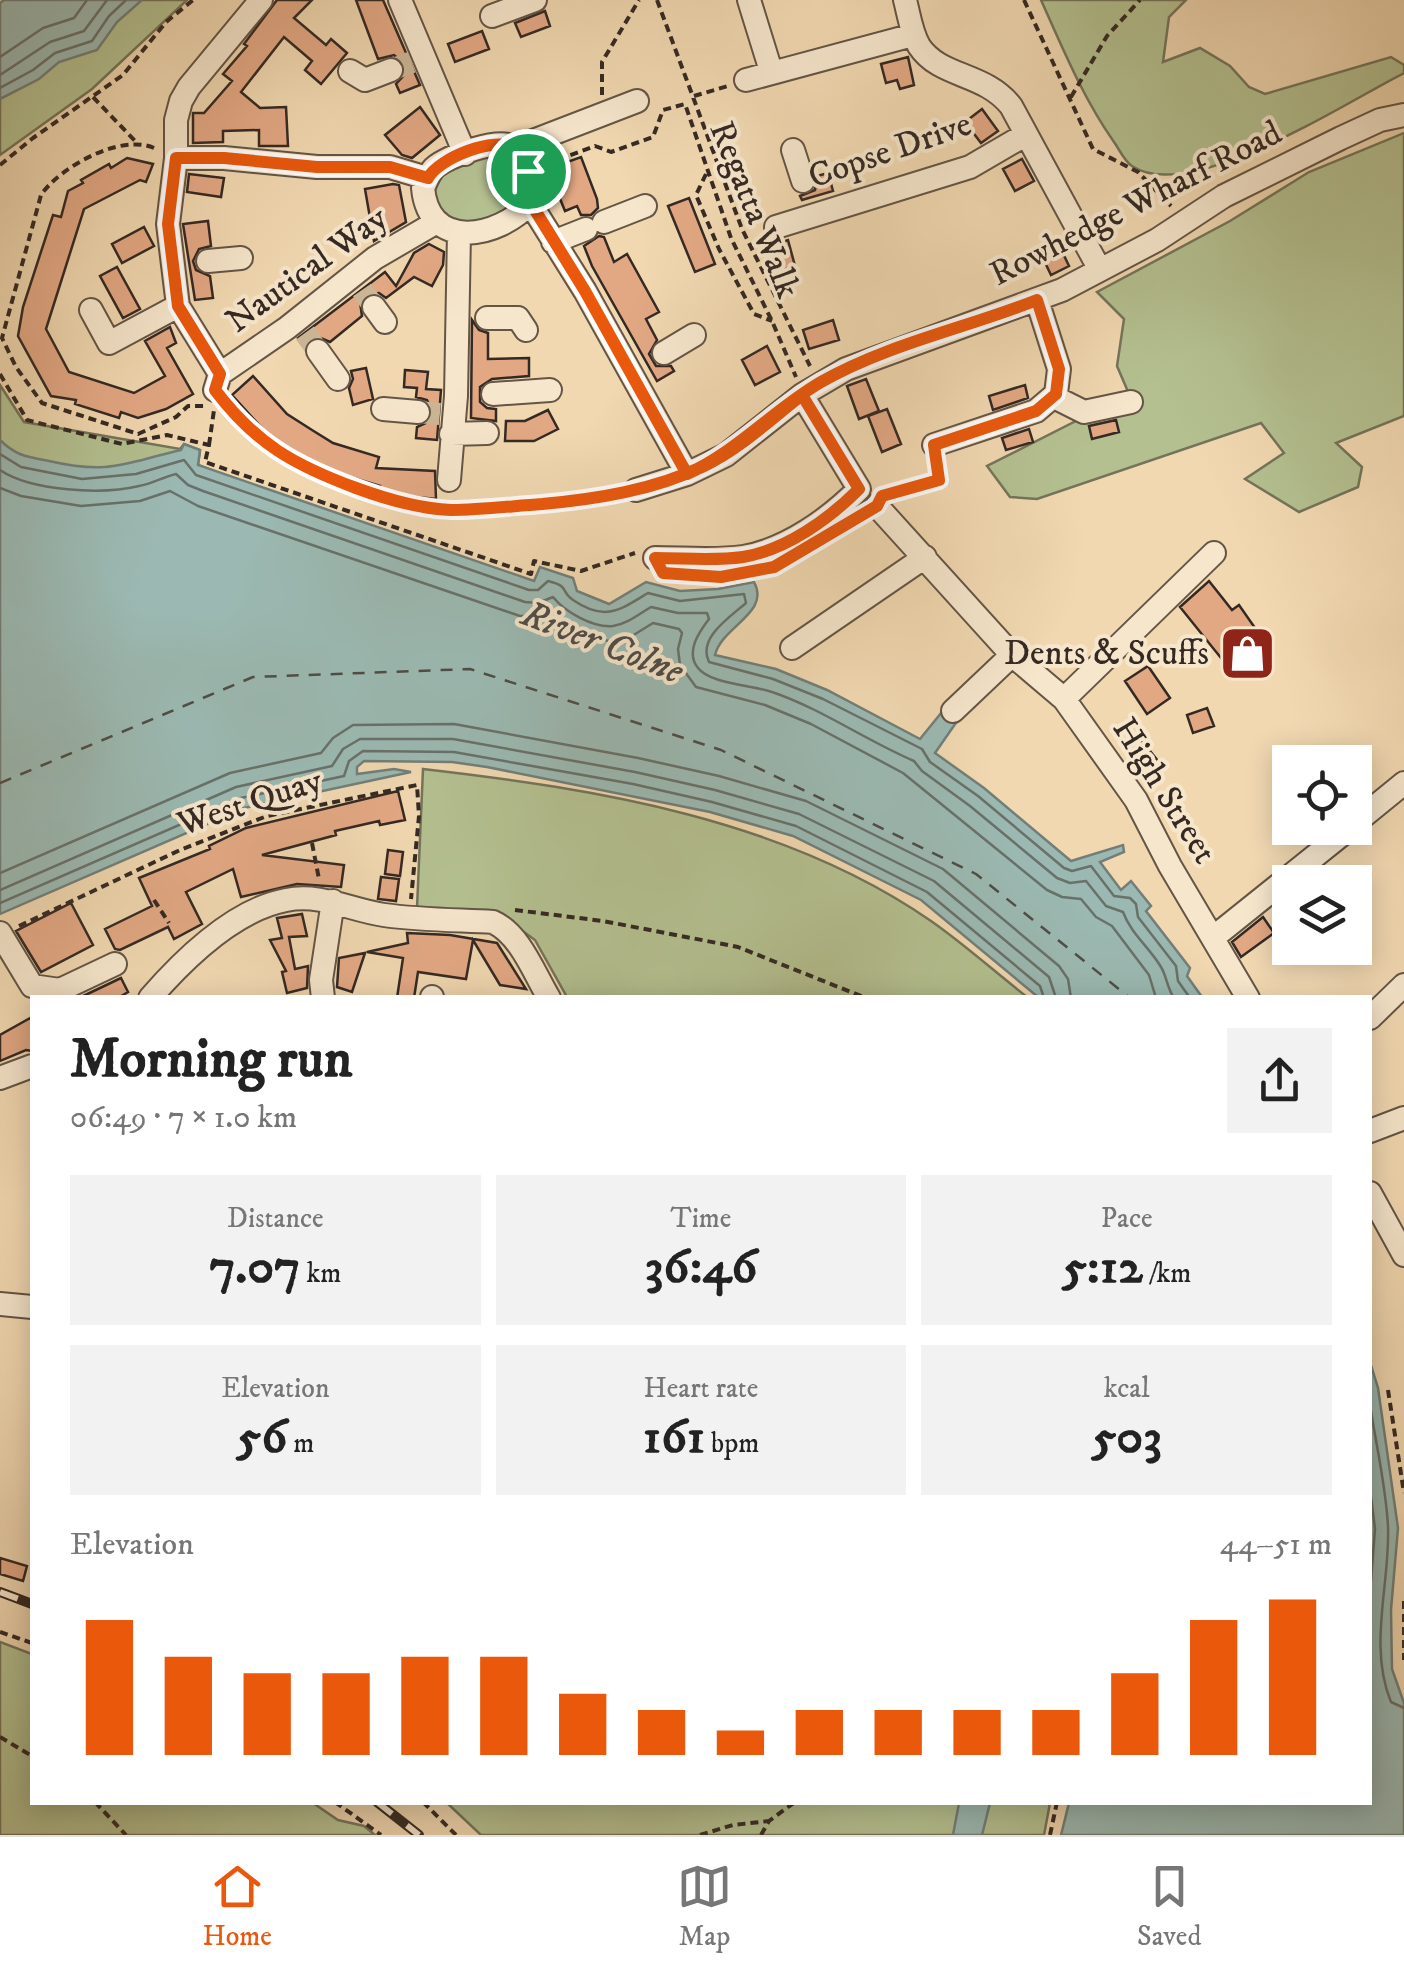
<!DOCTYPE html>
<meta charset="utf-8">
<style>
body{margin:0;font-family:"IM FELL DW Pica",serif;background:#f2f2f2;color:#222;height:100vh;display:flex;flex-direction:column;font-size:38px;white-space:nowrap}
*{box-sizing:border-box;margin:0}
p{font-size:32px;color:#767676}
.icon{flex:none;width:55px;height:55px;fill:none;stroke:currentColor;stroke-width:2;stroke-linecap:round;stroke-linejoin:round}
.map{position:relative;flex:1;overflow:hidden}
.drawer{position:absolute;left:30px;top:995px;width:1342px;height:810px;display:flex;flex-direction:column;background:#fff;border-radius:0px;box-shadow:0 5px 25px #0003}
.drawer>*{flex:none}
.buttons{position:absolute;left:1272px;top:745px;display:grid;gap:20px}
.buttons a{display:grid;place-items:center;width:100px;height:100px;border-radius:0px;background:#fff;box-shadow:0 5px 25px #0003;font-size:50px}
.pin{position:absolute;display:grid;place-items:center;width:85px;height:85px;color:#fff;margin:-42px;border:5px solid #fff;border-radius:50%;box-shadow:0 2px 10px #0007}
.round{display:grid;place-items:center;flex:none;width:105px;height:105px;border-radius:0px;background:#f2f2f2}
.summary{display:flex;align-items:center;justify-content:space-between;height:170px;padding:0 40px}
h1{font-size:55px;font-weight:700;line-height:75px}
.figures{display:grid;grid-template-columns:repeat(3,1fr);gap:15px;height:170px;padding:10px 40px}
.figures div{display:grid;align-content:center;border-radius:0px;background:#f2f2f2;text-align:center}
.figures b{font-size:50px;font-weight:700}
.figures small{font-size:28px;font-weight:400}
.figures p{font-size:28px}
.chart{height:280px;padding:20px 40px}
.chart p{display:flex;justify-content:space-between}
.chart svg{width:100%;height:180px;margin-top:10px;stroke:#ea580c;stroke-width:6}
.menu{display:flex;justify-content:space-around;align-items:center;height:140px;border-top:2px solid #e0e0e0;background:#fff;font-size:28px;color:#767676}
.menu a{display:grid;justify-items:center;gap:5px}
.menu .on{color:#ea580c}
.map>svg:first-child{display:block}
</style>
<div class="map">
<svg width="1404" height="1835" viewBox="0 0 1404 1835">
<rect width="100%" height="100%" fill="#f1d8b1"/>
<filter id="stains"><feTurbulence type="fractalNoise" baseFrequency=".002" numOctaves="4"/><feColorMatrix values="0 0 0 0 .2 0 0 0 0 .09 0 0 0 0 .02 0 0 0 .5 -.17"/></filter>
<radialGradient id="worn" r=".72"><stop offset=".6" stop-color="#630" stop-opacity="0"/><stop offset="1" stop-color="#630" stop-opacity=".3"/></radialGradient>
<path fill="#b4c090" stroke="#74745a" stroke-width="2.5" d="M114,0H187L92,89L0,155V62Z
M1041,0H1186L1169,17L1163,62L1200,48L1230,66L1249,87L1265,94L1391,57L1404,65V73C1348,101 1190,205 1132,166C1125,162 1119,149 1114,142C1083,98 1063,49 1041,0Z
M1404,133V416L1336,443L1362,467L1358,487L1299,512L1245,479L1284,453L1261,423L1037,499L1010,497L987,466L1129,394L1117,366L1124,319L1097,292L1230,221L1309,172Z
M495,155L515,166L523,187C514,215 479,222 454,223L433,202C436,166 464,162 495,155Z
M0,385L24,422L180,449L184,444L200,450L198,465L211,470L0,518Z
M423,769C597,789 784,819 931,921C964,944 995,972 1027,997H567L535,940L502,916L417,908Z
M0,1642L32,1654V1802L313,1803L338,1820L364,1826L375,1835H0Z
M447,1803H1050L1044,1835H481Z"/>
<path fill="#9bb9b2" stroke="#727f79" stroke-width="2.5" d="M4,0H142L117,22L97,50L59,62L39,79L0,99V3Z
M0,440C16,456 28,457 49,461C110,475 124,463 181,450L184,444L200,450L198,465L534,581L540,567L573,578L577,591L609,604L646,582L680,591L718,589L754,582C771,613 722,626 715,655L776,669L827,690L920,739L946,707L960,717L935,753L984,788L1071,861L1123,845L1124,852L1100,862L1121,890L1131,881L1151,906L1146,911L1190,968L1187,976L1202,997H1038L921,900L793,836L710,812L487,767L452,762L364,761L357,767V774L394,769L411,772L244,808L0,914Z
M1370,1362L1378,1388L1398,1528L1391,1610L1392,1669L1404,1703V1835H1061L1069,1803L1370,1802Z
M959,1803H990L982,1835H953Z"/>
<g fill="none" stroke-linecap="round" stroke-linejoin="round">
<path stroke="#68716a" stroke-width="2.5" d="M0,57L43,28L74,18L87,0
M0,75L50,42L84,31L107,0
M0,88L33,70L55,53L92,41L109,16L126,0
M0,454L21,467L82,479L136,474L184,460L196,475L529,590H538L548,581C571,587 559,590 573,600C605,622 620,610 648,593L680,601L744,594L746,603C730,617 697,638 709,662L773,679L823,699L922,749L930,762L978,796L1064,868L1072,871L1091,866L1114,896L1130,898L1136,904L1138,917L1176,966L1178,981L1190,998
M0,470C31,491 102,495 139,486C152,484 163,477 176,474L188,485L203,491L525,602L538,603L553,597C565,612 593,628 613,626C627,624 639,614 651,607L678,613H707L709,619C699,632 685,652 698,668C710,684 753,685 772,692C822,709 865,740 914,761L922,771L970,806L1057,878L1070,883L1086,881L1106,906L1123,912C1131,934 1150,948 1161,967C1167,977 1167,988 1174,998
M0,488L21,496L81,506L140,501L170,491L198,506L520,616H549L563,626L608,641L632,636L653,623L679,629L682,633L678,649L680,665L696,687L765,705L811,724L903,773L1047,890L1062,897L1081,899L1096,917L1112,926L1149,975L1156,998
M0,873L230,773L321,753L333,738L353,725L454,724L638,758L719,776L806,801L943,869L1059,966L1068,979L1071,998
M0,890L236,787L332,766L343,749L360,739H453L635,772L715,790L799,814L934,881L1049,977L1056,998
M0,903L241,798L344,776L349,761L363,751L454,752L633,784L712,802L796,826L927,892L1040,986L1044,998
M1370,1405C1376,1445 1386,1486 1388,1527C1390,1585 1368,1646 1391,1702L1404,1708
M1370,1489L1375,1529L1370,1593"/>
<path stroke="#4e4d47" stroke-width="2.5" stroke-dasharray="12 10" stroke-linecap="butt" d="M0,783L253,677L470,669L721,750L976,874L1130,998"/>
</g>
<path fill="#e2a884" stroke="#352923" stroke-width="2.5" d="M277,0H312L294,18L326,45L331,39L347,53L321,84L305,70L312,61L284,37L241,92L260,108L286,107L288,146H259V130L223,131V142L193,143V113H204L232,81L223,74L247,46L244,44Z
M356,0H383L420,85L400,93L396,84L406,73L405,64L394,55L378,59Z
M545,11L550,26L521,37L515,23Z
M482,31L489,49L455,62L448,44Z
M908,57L914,85L900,89L897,80L886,83L881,64Z
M420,107L440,135L412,158L402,155L385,135Z
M982,109L998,131L981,143L965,122Z
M581,157L597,199L598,208L591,215H581L577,206L565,211L548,169Z
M127,158L153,164L146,182L140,180L84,209L46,329L69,372L134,393L165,376L145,341L170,327L176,343L167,348L193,394L166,409L138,418L121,412L119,418L75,404L76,400L51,396L18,336L23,307L53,215L61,217L68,191L83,183L81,180L109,164L111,168Z
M1022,159L1034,181L1015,191L1003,169Z
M828,173L833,191L802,200L800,196L815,190L817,176Z
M189,174L224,178L221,197L187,192Z
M393,184L399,185L406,222L374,241L365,189Z
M689,198L715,264L695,272L668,206Z
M208,221L211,246L199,249L193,261L196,270L210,276L213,298L195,300L183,224Z
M144,227L154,246L122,263L112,244Z
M599,236L604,237L614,262L627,254L659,312L646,319L657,340L649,354L656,366H671L674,371L657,381L592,266L584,246Z
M788,240L795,266L777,272L769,246Z
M1058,243L1069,266L1051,275L1040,252Z
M429,244L444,252L443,265L432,286L414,277L386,298L379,293L366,294L360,302L362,316L330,342L316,336L304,347L298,338L385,272L396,286L414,253Z
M117,267L140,309L123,318L100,276Z
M472,320L479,330L488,333V359L529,358V376L492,379L480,387V402L487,408L496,409V421L471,418Z
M833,320L839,340L809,349L803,330Z
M767,346L780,372L755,385L742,360Z
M366,368L373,399L353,405L349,388L353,379L351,371Z
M405,370L428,372L426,389L441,390L437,440L416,438L417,427L430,421L433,412L427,400L416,397L417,388L404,387Z
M253,376L287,414L312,430L333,443L379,457L376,468L435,471L436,499L379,493L380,486L317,467L270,437L232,395Z
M866,379L879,411L859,419L847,386Z
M1025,385L1028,398L993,410L989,396Z
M887,409L901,444L882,452L868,416Z
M548,410L558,429L534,441H505L506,421H525Z
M1116,420L1119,432L1092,439L1089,426Z
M1029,429L1033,442L1006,450L1002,438Z
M1209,581L1232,610L1239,605L1269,648L1237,673L1227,661L1225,663L1180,607Z
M1148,666L1170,698L1147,714L1125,681Z
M1207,708L1214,726L1193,733L1187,715Z
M1139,737L1162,766L1147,778L1124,749Z
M398,791L405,820L380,825L379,821L335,831L336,835L262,855L344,865L341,887L297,884L241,897L233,869L186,892L202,924L174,939L168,927L120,950L115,949L105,929L152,906L139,878L210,849L209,846L246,828Z
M388,850L403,852L400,876L385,874Z
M381,877L399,879L396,901L378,899Z
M71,903L93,945L41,972L16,931Z
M302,914L307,936L289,937L295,969L308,966L307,988L287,993L282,972L286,971L270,940L282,938L277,918Z
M1263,917L1274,933L1241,957L1232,942Z
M407,933L450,935L497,943L526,989L500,985L473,940L466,979L418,972L414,998H397L403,958L367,952L408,943Z
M365,953L352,992L337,987L339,958Z
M121,978L128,992L118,998H79Z
M32,1017V1051L26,1050L0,1061V1035Z
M0,1558L27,1566L23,1581L0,1574Z"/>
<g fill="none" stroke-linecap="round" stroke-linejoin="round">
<path stroke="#cbb595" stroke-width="22" stroke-dasharray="22 11" stroke-linecap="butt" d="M391,70L412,62
M362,290L374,307
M305,333L318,351
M418,412L440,414"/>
<defs>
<path id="minor" d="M400,0L465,154
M749,0L771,71
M905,0C909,15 911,32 919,46C940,78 984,72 1011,106L1100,270
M492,16L535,0
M350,71L365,80L391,70
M746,80L913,35
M515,148L637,101
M793,150L803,181
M176,158H224L317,167H390L427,178
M530,203C499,238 429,252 423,188C426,182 429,173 434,168C447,156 502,136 515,148C527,158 530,178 534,192L530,203L585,291L687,474
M604,222L645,206
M776,227L970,167L1025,135
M553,242L586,229
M208,261L241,258
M374,307L385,322
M91,310L109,343L178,306
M487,318H518L526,330
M318,351L338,379
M664,353L694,335
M220,374L287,328L375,258L435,223
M215,390L220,374L178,306L168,224L176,158V120L181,101L189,87L261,0
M493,394L550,390
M1054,397L1084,412L1131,402
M383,409L418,412
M451,434L487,433
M934,445L1036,411L1056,394L1059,369L1037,300
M449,480L456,396L459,233
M636,490L687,474L726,455L802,395L846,369L1062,290L1157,240L1224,196L1341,138L1380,120L1404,115
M877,506L1012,655L1064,699L1136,800L1170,866L1248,998
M655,558C684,558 715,561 743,557C786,550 829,519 859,489L802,395
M792,648L925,557
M1064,699L1214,553
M953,711L1012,655
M1355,823L1404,783
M0,933L32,986L60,990L63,998
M1214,937L1350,828
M60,990L115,964
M150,998C183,960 233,910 286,900C321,893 350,910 384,915C420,920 457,920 493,922C520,934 534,973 549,998
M323,998L321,980L333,901
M432,998V997
M1370,1018L1404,985
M0,1078L32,1066
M1370,1131L1404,1118
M1370,1193L1404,1255
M0,1304L32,1307"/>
</defs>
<use href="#minor" stroke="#645546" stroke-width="26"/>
<path stroke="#352923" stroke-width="4" stroke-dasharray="8 5" stroke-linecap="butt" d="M657,0L742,229L810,366
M1024,0L1093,149L1138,172L1171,206
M602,95V62L639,0
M694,96L728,86
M93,97L138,144
M1071,97L1107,36L1140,0
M154,148C120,133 59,168 41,195L2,338L16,367L42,403L138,434L176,417L188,406H204
M546,164L595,146L611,152L653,137L663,110L685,104L731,238L772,321L796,377
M0,165L33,138L123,75L166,22L193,0
M706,174L696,195L719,249L754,314L772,321
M0,374L27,420L122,444L167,435L209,445L205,462L531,574L534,561L581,571L635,553
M227,406C271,466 378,507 450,510C505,511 563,502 617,493
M209,445L214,410
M894,493L939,480L936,467
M312,843L319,879
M154,900L169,923
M515,910L603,921L738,947L866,998
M19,926L180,850L267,816L417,785L419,816L411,899
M1388,1390L1404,1493
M1404,1601V1660
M0,1632L32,1643
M0,1737L32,1756
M95,1802L126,1835
M335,1802L381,1835
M423,1802L456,1835
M700,1835L733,1825L769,1821
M761,1835L769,1821L795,1802
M1050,1835L1057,1802"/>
<use href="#minor" stroke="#f6e6cc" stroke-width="22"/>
<defs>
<path id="rail" d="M0,1592L32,1604
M377,1802L419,1835"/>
</defs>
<use href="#rail" stroke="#352923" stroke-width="10"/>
<use href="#rail" stroke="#f6e6cc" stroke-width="6" stroke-dasharray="19" stroke-linecap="butt"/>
</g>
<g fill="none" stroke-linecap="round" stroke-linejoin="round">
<defs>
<path id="route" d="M528,171L515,148C494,136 439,158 428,178L390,167H317L224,158H176L168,224L178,306L220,374L215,390C256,444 294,465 356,488C386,499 419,509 451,510C481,510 512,506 542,504C597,499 654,490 704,466C740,449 771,419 802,395L859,489C829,519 786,550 743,557C715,561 684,558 655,558L663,573L721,577L774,567L877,506L882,496L939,480L934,445L1036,411L1056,394L1059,369L1037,300C966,328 888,344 821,382C773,410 738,451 687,474L585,291L530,202L534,192L528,171"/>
</defs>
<use href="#route" stroke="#fff" stroke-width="20"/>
<use href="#route" stroke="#ea580c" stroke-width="12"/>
</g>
<defs>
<symbol id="shop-square" viewBox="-11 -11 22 22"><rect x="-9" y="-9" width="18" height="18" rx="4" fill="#8f2418" stroke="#f6e6cc"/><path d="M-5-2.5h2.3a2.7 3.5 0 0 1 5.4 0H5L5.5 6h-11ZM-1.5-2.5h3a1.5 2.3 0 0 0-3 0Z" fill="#fff"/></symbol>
</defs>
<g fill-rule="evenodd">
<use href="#shop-square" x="1216" y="622" width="63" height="63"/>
</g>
<g text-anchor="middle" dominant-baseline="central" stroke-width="8" stroke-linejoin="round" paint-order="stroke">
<g font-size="35" fill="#352923" stroke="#f6e6cc">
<text transform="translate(890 151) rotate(-19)">Copse Drive</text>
<text transform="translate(1136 204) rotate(-27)">Rowhedge Wharf Road</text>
<text transform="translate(754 210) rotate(68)">Regatta Walk</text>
<text transform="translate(307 270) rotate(-36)">Nautical Way</text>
<text transform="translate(1164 791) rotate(58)">High Street</text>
<text transform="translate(250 803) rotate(-18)">West Quay</text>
</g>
<g font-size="35" fill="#352923" stroke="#f6e6cc" text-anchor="end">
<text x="1209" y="654">Dents &amp; Scuffs</text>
</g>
<g font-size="38" font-style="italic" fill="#4e4d47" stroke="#f6e6cc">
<text transform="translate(602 643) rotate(21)">River Colne</text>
</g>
</g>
<rect width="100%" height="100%" filter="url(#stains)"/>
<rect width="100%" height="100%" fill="url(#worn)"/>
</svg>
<div class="buttons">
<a><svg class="icon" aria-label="locate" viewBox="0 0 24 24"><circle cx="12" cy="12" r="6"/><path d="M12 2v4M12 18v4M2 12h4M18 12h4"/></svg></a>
<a><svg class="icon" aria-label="layers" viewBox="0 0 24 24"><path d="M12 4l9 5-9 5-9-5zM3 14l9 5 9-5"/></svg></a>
</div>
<div class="pin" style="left:528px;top:171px;background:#1e9e55"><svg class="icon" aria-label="arrive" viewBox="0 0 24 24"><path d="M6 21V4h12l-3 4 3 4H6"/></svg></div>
<section class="drawer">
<div class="summary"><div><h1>Morning run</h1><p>06:49 · 7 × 1.0 km</p></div><a class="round"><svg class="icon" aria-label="share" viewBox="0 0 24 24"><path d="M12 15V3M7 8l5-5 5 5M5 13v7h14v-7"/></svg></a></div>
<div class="figures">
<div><p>Distance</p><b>7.07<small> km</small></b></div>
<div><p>Time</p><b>36:46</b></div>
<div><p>Pace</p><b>5:12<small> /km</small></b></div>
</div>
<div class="figures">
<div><p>Elevation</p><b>56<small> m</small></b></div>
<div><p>Heart rate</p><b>161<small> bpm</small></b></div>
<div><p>kcal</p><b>503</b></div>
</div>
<div class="chart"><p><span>Elevation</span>44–51 m</p>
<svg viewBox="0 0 160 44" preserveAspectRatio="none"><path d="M5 44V11M15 44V20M25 44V24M35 44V24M45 44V20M55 44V20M65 44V29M75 44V33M85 44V38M95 44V33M105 44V33M115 44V33M125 44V33M135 44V24M145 44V11M155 44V6"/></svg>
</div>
</section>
</div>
<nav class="menu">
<a class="on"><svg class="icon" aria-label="home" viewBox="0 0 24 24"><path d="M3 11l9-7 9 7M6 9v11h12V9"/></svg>Home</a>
<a><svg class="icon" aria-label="map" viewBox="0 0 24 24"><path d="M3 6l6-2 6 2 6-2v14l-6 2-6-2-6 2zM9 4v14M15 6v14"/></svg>Map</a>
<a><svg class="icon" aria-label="saved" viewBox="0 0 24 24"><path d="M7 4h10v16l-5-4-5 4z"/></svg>Saved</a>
</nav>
